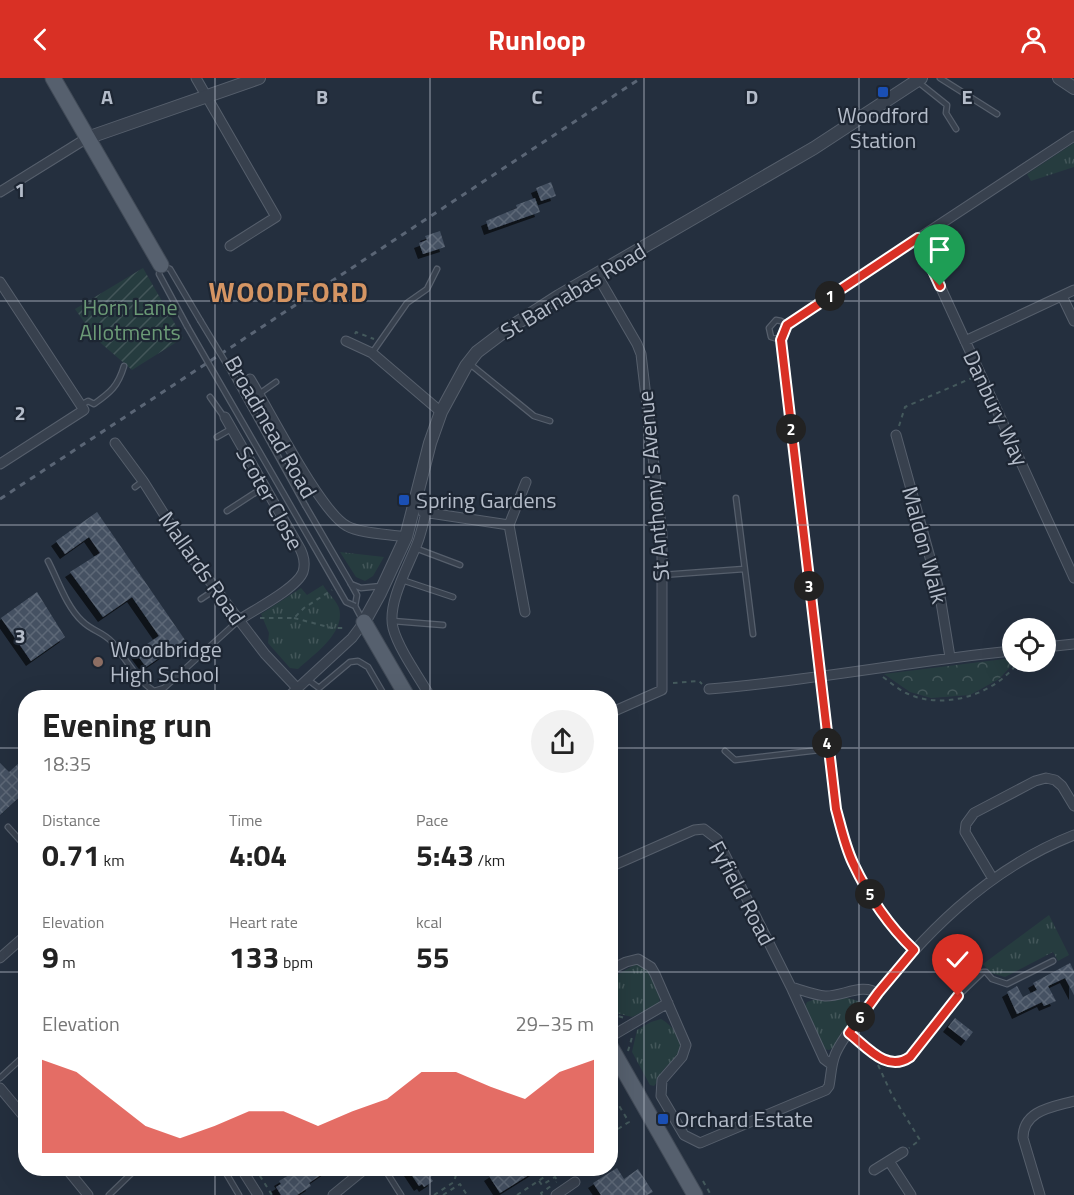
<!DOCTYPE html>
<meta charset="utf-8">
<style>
body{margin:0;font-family:"Titillium Web",sans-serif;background:#f2f2f2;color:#222;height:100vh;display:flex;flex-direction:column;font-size:22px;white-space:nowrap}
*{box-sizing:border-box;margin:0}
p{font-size:20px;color:#767676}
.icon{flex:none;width:33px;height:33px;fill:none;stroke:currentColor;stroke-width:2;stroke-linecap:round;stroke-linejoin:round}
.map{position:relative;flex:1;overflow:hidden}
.sheet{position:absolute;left:18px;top:612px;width:600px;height:486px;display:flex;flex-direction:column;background:#fff;border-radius:24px;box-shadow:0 6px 24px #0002}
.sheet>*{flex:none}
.controls{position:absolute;left:1002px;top:540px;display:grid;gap:12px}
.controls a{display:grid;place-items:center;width:54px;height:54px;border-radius:50%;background:#fff;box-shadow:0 6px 24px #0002;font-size:30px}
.pin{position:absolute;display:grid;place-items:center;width:51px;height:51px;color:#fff;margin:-62px -26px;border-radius:50% 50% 50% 0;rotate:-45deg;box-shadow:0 0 6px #0007}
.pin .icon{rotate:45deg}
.km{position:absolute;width:30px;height:30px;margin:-15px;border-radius:50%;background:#222;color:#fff;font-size:16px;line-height:30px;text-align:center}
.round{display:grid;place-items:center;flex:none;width:63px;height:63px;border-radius:32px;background:#f2f2f2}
.head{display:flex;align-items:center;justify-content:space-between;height:102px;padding:0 24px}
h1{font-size:33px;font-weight:700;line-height:45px}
.metrics{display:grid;grid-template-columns:repeat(3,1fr);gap:9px;height:102px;padding:6px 24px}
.metrics div{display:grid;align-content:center}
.metrics b{font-size:30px;font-weight:700}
.metrics small{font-size:16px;font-weight:400}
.metrics p{font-size:16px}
.chart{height:168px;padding:12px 24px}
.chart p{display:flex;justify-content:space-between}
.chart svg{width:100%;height:108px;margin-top:6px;fill:#d93025;opacity:.7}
header{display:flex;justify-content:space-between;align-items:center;height:78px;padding:0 24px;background:#d93025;color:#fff;font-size:27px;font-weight:700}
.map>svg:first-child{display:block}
</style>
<header><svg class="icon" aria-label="back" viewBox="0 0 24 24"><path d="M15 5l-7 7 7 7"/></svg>Runloop<svg class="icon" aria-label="person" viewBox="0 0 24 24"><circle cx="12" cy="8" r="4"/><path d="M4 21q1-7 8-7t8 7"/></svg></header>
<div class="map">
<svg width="1074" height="1117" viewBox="0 0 1074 1117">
<defs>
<pattern id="grass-tufts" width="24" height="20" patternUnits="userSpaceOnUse" patternTransform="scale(1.5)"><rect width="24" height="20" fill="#263c3f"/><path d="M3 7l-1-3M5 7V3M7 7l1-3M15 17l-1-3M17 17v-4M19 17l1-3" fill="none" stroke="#435659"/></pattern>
<pattern id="park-crowns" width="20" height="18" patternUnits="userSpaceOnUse" patternTransform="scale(1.5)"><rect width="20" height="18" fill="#263c3f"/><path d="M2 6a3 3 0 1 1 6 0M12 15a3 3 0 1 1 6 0" fill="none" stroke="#435659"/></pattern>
<pattern id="garden-furrows" width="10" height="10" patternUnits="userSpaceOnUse" patternTransform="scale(1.5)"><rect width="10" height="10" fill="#263c3f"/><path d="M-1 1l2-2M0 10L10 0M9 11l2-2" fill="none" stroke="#435659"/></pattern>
<pattern id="building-cross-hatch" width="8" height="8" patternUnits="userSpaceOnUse" patternTransform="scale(1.5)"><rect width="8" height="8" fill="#455162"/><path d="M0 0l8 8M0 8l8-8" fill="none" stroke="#5d6877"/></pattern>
<filter id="shadow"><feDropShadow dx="-5" dy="5" stdDeviation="0" flood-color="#0009"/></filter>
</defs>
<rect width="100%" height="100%" fill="#242f3e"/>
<path fill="url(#grass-tufts)" d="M1074,65V89L1031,103L1027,96Z
M340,474L384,479L373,498L365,503L356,499Z
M323,507C327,514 336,522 339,530C346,555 313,577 298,591L290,590L268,565L269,555L261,536L301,510L307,517Z
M1049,837L1069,877L1058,883L1053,874L1005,899L991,895L983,886Z
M636,886L644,887C652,897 665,918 657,929L650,930L632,939L611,934L610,901Z
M848,920L858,923L861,928L860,934L834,969L829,972L824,971L805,928L807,924L813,922Z
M661,941C672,947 686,963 678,977C675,983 668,986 664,991C660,996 659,1003 654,1008L650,1007L632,974L637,952L651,944Z"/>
<path fill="url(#park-crowns)" d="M1012,580V584H1015L999,601L970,617L931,620L910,614L884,596Z"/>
<path fill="url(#garden-furrows)" d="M143,190L183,260L132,292L96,261L75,231Z"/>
<path fill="url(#building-cross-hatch)" filter="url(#shadow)" d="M551,104L556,118L541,123L536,110Z
M535,120L540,134L489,152L486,143L517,130L516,127Z
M440,153L445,169L423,176L419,165L427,162L425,158Z
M97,434L185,562L146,589L135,574L159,558L132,519L103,539L70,494L100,475L89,459L65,476L56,463Z
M37,514L65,559L31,583L1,540Z
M0,685L9,694L19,685L26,692V713L0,737Z
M1070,885L1074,893V917L1065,900L1048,908L1056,923L1044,928L1042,924L1017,936L1007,914L1017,908L1023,919L1037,912L1033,905Z
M955,940L973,954L966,963L948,949Z
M301,1090H331L309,1105L311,1108L297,1117H281L276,1109L281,1106L279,1103Z
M407,1090H429L434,1097L430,1099L433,1103L424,1109L422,1106L419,1108Z
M501,1090H540L500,1115L489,1098Z
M617,1090L624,1101L638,1091L653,1114L647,1117H601L593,1105Z"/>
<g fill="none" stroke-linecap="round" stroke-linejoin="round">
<defs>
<path id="service" d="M940,0L997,36
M917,3L947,27L946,35L956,51
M187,248L159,196L161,187L170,191L200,242
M781,262L771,259L769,250L776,242L781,243L787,247
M372,275L407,225L427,211L437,191
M470,286L534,338L550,343
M232,295L305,427
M259,316L276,304
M210,319L224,339
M81,327L88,323L94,326C111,314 118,308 124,288
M217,359L231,351
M135,409L143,403
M736,420L753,556
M227,433L264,409
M415,470L460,487
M48,483C58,502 66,528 82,543C92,553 103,554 112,564C126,581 136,601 154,613L164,610L239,542
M662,497L744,491
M402,502L453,519
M351,506L357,517L355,528L362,541
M351,506L361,510L381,508
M201,521L216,511
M393,543L443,547
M307,601L319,610L350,584L358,583L368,589L386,620
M725,673L735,682L828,671
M8,749L26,769
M849,955C867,969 888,996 910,979L958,918L983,894H986L992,901L1007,906L1053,883
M0,1000L26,976
M223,1090L239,1117
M384,1090L401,1117
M109,1117L137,1090"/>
<path id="minor" d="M196,0L276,139L230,168
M0,114L87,60
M918,160L1074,500
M597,197L637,266L641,276L662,456V612L610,635
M0,204L84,332L0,386
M1062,218L1074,243
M346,263L372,275L441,334
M965,263L1074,212
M250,301C268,330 321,435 347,448C361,456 390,456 406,459
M225,339L298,467C303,475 306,484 303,494C297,510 254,532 239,542
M896,357L939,512L950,579
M115,365L143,403L188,474L239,542L265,576L297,610
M423,434L509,447
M426,435C423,445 421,456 417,466C408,489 387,525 393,550C399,572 419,599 431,620
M525,534L509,447L526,404
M1046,569L1074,566
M709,611C811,603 911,583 1012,573
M287,620L352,560L364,544
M610,789L694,752L704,751L717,761L791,909C802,912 814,917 825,918C842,919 863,904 878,916
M993,801L965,754L966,746L974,735L1035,703L1046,700L1055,702L1062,708L1074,728
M914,872C889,848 868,817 853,785C845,768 841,749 836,731L781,262L787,247L793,243L1074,58
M0,880L26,857
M610,892L626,884L638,881L651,889L655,896L686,967L682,979L662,1002L661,1018L684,1057L700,1065L826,1012L829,1008C831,998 831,987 835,977C841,961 856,945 866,931C921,858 987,791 1074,757
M791,909L824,981L832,987
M610,959L668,925
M0,1010L26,1041
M889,1083L911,1117
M66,1090L88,1117
M241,1090L258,1117
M874,1092L903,1074
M333,1117L366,1090
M556,1117L575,1104
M1040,1117L1023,1060C1023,1032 1053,1029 1074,1023"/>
<path id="tertiary" d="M1059,0L1074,10
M87,60L259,0
M364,544L380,515L406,459L430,365L441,334L466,288L477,274L506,252L559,218L814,70L921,0"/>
<path id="primary" d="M53,0L161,187
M364,544L408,620
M610,968L695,1117"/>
</defs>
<use href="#service" stroke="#565f6c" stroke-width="7"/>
<use href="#minor" stroke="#565f6c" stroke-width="11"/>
<use href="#tertiary" stroke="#565f6c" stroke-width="14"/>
<use href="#primary" stroke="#414a57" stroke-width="17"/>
<path stroke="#44595c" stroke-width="2" stroke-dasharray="4.5 4.5" stroke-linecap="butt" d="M355,256L356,254L374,261
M899,348L905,329L972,300
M260,540H294L304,530L332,512
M294,540L332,550H343
M883,599C891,605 898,611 906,615C943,633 995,617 1018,584
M673,605L699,603L702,606
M610,936L625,940
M628,973L633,956
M878,987L892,1017L920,1062L909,1070
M610,1013L629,1044L610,1056
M255,1090L272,1117
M539,1103L542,1107L555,1099L558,1103L556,1104
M703,1103L711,1117
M434,1117L454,1104L457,1093L460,1090
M443,1117L460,1106L467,1117
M517,1117L558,1090
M542,1117L541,1115L551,1108"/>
<use href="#service" stroke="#38414e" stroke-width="4.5"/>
<use href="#minor" stroke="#38414e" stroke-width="9"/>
<use href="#tertiary" stroke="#38414e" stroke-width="12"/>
<use href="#primary" stroke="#56606e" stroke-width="15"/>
<path stroke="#5a6575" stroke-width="3" stroke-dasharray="6 6" stroke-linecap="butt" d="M0,421L641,0"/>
<defs>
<path id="service-bridge" d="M200,242L232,295
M187,248L346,524L355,528
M305,427L351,506"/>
</defs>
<use href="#service-bridge" stroke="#565f6c" stroke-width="7" stroke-linecap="butt"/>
<use href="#service-bridge" stroke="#38414e" stroke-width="4.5"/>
</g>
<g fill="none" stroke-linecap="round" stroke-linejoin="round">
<defs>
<path id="route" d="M940,208L918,160L793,243L787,247L781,262L836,731C841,749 845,768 853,785C868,817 889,848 914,872L878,915L849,955C867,969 887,995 910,979L958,918"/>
</defs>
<use href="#route" stroke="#fff" stroke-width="12"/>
<use href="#route" stroke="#d93025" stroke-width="8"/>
</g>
<path fill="none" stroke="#b4bcc9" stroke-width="1.5" stroke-opacity="0.55" d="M215,0V620M430,0V620M644,0V1117M859,0V1117M0,223H1074M0,447H1074M0,670H26M610,670H1074M0,894H26M610,894H1074M215,1090V1117M430,1090V1117"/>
<g fill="#1a4fb4" stroke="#1d2633" stroke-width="2">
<rect x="877" y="8" width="12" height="12" rx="3"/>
<rect x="398" y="416" width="12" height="12" rx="3"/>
<rect x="657" y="1035" width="12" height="12" rx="3"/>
</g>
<circle fill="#8d6e63" stroke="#1d2633" stroke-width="2" cx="98" cy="584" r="6"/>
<g text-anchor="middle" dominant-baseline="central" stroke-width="4.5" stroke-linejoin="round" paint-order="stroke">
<g font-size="22" fill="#b4bcc9" stroke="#1d2633" text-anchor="start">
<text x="883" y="37" text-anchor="middle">Woodford<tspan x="883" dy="25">Station</tspan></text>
<text x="416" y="422">Spring Gardens</text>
<text x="110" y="571">Woodbridge<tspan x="110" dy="25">High School</tspan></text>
<text x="675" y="1041">Orchard Estate</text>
</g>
<g font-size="22" fill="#b4bcc9" stroke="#1d2633">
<text transform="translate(573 213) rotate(-31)">St Barnabas Road</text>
<text transform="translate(996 330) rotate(65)">Danbury Way</text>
<text transform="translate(271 349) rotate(60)">Broadmead Road</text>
<text transform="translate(653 408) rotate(-95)">St Anthony's Avenue</text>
<text transform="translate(270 420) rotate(61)">Scoter Close</text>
<text transform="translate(925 467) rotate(75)">Maldon Walk</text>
<text transform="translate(202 490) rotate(55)">Mallards Road</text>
<text transform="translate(742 815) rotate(62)">Fyfield Road</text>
</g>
<g font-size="22" fill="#6b9a76" stroke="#1d2633">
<text x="130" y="229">Horn Lane<tspan x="130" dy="25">Allotments</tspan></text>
</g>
<g font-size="28" font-weight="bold" letter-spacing="1.5" fill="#d59563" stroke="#1d2633">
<text x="289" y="213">WOODFORD</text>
</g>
</g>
<g font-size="20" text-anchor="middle" font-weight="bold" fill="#b4bcc9" stroke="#1d2633" stroke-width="4.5" stroke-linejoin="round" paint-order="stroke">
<text x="107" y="26">A</text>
<text x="322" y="26">B</text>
<text x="537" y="26">C</text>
<text x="752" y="26">D</text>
<text x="967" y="26">E</text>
<text x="20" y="119">1</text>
<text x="20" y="342">2</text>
<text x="20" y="565">3</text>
</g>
</svg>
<div class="controls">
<a><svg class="icon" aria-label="locate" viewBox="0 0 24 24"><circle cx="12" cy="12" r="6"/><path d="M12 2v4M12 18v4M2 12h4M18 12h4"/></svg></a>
</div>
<div class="pin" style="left:940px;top:208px;background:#1e9e55"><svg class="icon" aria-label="arrive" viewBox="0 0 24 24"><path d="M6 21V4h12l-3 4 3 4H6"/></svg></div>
<div class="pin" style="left:958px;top:918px;background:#d93025"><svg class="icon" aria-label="check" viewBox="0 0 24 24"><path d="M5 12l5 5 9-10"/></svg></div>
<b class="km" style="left:830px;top:218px">1</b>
<b class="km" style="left:791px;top:351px">2</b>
<b class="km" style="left:809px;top:508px">3</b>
<b class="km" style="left:827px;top:665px">4</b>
<b class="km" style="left:870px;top:816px">5</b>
<b class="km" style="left:860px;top:939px">6</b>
<section class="sheet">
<div class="head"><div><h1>Evening run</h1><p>18:35</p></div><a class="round"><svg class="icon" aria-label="share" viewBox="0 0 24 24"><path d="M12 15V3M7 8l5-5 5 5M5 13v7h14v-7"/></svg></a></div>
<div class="metrics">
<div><p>Distance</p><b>0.71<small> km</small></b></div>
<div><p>Time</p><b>4:04</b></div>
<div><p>Pace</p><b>5:43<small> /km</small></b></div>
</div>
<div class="metrics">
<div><p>Elevation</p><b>9<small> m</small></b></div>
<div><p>Heart rate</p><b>133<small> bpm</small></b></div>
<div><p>kcal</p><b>55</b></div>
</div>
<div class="chart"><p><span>Elevation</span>29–35 m</p>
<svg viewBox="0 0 160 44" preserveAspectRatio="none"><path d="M0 44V6L10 11L20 22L30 33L40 38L50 33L60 27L70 27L80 33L90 27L100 22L110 11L120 11L130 17L140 22L150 11L160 6V44z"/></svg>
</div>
</section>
</div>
